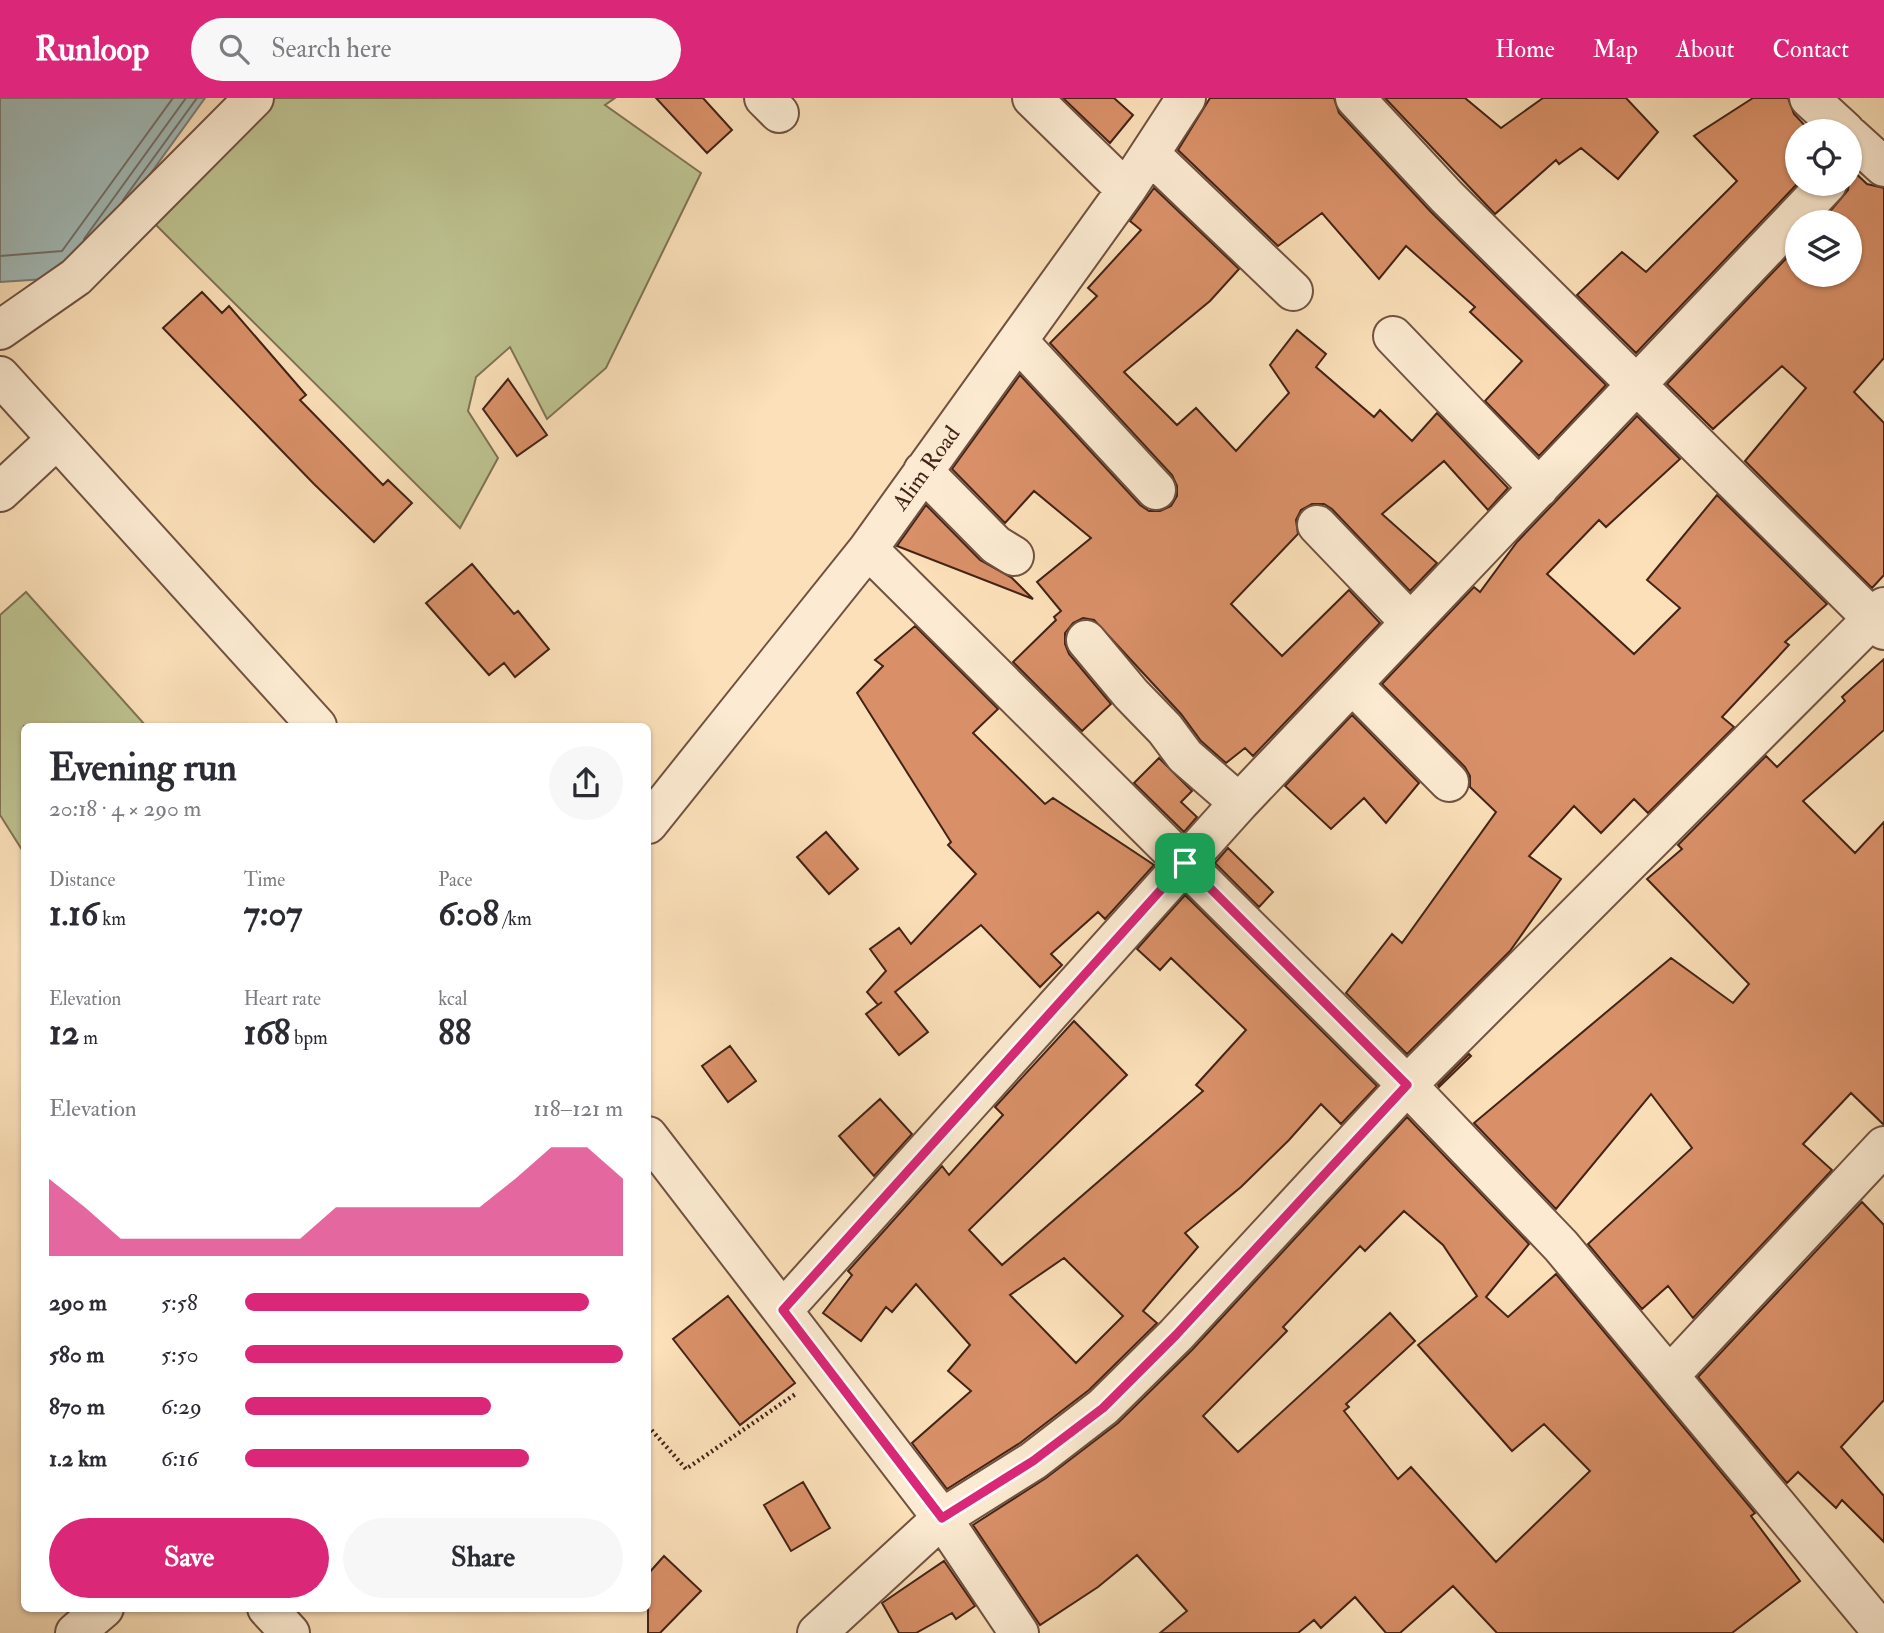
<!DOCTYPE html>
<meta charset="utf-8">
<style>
body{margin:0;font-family:"IM FELL Double Pica",serif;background:#f7f7f7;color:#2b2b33;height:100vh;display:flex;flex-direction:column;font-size:26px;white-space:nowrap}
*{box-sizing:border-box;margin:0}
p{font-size:23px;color:#7c7c81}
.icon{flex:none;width:38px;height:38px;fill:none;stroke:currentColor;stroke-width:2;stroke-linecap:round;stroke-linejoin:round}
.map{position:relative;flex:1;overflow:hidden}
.sheet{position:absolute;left:21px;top:625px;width:630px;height:889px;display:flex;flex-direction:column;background:#fff;border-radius:10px;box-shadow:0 2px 5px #0004}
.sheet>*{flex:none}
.tools{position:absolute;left:1785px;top:21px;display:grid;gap:14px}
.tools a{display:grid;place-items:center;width:77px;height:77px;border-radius:50%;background:#fff;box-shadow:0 2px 5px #0004;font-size:35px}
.pin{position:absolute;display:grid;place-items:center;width:60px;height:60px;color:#fff;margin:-30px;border-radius:14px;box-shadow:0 4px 10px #0006}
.round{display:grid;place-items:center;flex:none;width:74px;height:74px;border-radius:37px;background:#f7f7f7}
.headline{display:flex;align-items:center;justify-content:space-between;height:119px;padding:0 28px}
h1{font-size:38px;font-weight:800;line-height:52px}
.figures{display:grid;grid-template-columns:repeat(3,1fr);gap:10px;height:119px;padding:7px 28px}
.figures div{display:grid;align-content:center}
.figures b{font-size:35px;font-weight:800}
.figures small{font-size:19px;font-weight:400}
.figures p{font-size:19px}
.chart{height:196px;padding:14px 28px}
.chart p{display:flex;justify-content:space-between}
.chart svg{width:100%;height:126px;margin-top:7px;fill:#db2777;opacity:.7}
.primary-button{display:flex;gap:14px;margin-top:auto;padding:14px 28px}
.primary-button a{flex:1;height:80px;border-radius:42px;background:#db2777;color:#fff;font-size:28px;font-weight:800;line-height:80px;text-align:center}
.primary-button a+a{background:#f7f7f7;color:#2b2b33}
ul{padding:0 28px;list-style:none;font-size:23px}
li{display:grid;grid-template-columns:112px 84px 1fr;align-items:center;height:52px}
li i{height:18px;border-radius:9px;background:#db2777}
header{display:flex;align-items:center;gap:42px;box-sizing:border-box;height:98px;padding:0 35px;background:#db2777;color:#fff}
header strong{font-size:33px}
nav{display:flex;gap:38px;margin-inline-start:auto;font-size:24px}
.search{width:490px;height:63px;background:#f7f7f7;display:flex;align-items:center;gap:18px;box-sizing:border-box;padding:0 24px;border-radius:38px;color:#7c7c81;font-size:26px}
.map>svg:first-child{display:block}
</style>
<header>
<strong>Runloop</strong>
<div class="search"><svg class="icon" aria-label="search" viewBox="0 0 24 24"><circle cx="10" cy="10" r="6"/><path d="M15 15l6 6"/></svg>Search here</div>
<nav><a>Home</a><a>Map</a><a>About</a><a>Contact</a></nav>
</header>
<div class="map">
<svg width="1884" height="1535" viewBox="0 0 1884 1535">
<rect width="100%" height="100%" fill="#fbe0b9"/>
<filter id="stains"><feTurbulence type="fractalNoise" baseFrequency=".00286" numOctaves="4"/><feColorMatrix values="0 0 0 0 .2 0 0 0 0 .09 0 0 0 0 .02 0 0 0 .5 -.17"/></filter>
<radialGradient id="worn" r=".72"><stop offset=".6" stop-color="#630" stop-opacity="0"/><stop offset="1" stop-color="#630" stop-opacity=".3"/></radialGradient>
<path fill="#bdc290" stroke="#807254" stroke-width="2" d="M272,0H615L605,7L701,75L606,270L547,321L510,249L476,279L468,313L498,360L460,430L150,121Z
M26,494L146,628H24V755L0,717V517Z"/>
<path fill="#a2bbb8" stroke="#7c7e78" stroke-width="2" d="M0,0H205L76,179L0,184Z"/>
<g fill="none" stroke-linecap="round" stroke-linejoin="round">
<path stroke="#726f68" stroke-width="2" d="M123,102L197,0
M84,141L186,0
M0,158L62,153L173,0"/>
</g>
<path fill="#d99068" stroke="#432317" stroke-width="2" fill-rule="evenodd" d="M656,0H703L732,32L707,55Z
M1063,0H1114L1133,17L1110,45Z
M1210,0H1334L1339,15L1431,114L1606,287L1539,358L1485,303L1522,263L1470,214L1475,209L1406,148L1379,181L1322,115L1278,148L1178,52Z
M1385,0H1465L1501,30L1543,0H1626L1658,34L1618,81L1581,50L1559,66L1556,62L1495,116Z
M1753,0H1788L1794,16L1810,33H1797V86L1636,255L1577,197L1622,154L1646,174L1737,83L1694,38Z
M1850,70L1867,86L1884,90V260L1854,294L1884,325V477L1872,490L1745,363L1806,290L1782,268L1713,331L1667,286L1797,149V177H1850V124H1821L1848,92Z
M1154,90L1239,171L1210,203L1124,274L1177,327L1196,310L1236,353L1289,295L1270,267L1297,232L1326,256L1316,269L1374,319L1380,312L1412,343L1437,315L1508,390L1488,412L1444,363L1382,416L1437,465L1410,493L1332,411L1324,406H1312L1301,412L1296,422L1298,436L1231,506L1282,558L1349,492L1380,525L1253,658L1245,650L1226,665L1201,643L1181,616L1094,522L1083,520L1073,525L1065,535V546L1069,556L1111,606L1082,633L1013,564L1056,522L1054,519L1061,513L1037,484L1091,440L1034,393L1005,425L952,371L1020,277L1140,407L1149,413H1160L1171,408L1177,398V388L1172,377L1050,245L1097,198L1088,190L1141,132L1130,123Z
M202,194L222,215L229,208L306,297L300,302L383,387L388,382L412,405L374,444L314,386L163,230Z
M508,281L547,337L517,358L483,311Z
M1637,318L1680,361L1606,429L1599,422L1547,476L1634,556L1680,510L1647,482L1717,397L1827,506L1785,544L1789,547L1722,619L1734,629L1648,715L1634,701L1601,735L1574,708L1529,758L1561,781L1510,853L1407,956L1346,895L1392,836L1402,845L1496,714L1470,689V678L1465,669L1382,586L1474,489L1480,494L1517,444Z
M926,407L980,462L1012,480L1033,501L897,448Z
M472,466L514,516L518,513L549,551L515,579L504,565L489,577L426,505Z
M915,528L998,611L973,635L1045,706L1053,700L1154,767L1105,821L1098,814L1051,856L1062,867L1040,889L981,827L895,894L928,934L899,957L866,916L882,904L878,907L867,894L886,873L870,851L899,830L911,846L976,776L948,747L951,744L857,595L883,568L875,562Z
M1884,561V632L1803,703L1855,755L1884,724V1027L1851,995L1803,1046L1832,1072L1693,1220L1668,1188L1642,1211L1588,1146L1692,1050L1651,996L1556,1111L1474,1025L1671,860L1733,905L1749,886L1647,781L1682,751L1678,747L1766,658L1777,669L1845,603L1842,599Z
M1352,617L1419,685L1386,725L1364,700L1331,731L1285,688Z
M1159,660L1192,693L1181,704L1197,719L1184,734L1134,685Z
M826,734L858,771L829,796L797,759Z
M1228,750L1273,794L1259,809L1215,765Z
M1185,797L1377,988L1341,1026L1321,1006L1289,1042L1241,1089L1185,1135L1198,1149L1143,1213L1157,1225L1089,1292L1020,1345L947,1391L912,1345L971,1293L948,1273L970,1247L916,1186L892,1214L886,1209L861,1243L823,1215L852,1177L848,1173L942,1068L949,1077L1003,1017L995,1009L1074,923L1127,977L969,1132L1002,1167L1203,993L1196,987L1246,932L1171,860L1160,872L1137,851ZM1064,1160L1123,1218L1076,1265L1010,1197Z
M730,948L756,983L728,1004L702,968Z
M1469,956L1471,958L1439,989L1438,987Z
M880,1001L912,1036L874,1078L839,1038Z
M1407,1019L1529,1146L1486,1199L1508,1219L1556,1176L1755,1415L1751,1418L1800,1483L1732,1535H1497L1453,1488L1400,1535H1386L1355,1499L1321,1530L1314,1522L1298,1535H1160L1187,1513L1137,1457L1098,1489L1040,1527L973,1427L1046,1380L1118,1325L1192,1252ZM1404,1113L1443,1147L1477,1198L1418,1247L1512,1353L1544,1326L1590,1373L1496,1464L1411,1369L1398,1381L1344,1313L1349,1309L1346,1306L1415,1243L1390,1215L1238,1354L1203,1318L1287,1233L1283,1229L1360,1148L1365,1153Z
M1862,1104L1884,1127V1302L1841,1349L1884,1398V1444L1842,1402L1836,1410L1798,1374L1787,1385L1698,1279Z
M728,1198L795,1285L740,1327L673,1241Z
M803,1384L830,1430L791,1453L764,1407Z
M664,1458L701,1493L660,1535H648V1476Z
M944,1463L975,1508L956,1521L952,1515L916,1535H899L882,1505Z"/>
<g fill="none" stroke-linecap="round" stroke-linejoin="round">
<defs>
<path id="minor" d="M764,0L779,15
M1032,0L1126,92
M1355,0L1447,99L1884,532
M1809,0L1845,33
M1850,38L1884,69
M1150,56L1293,193
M0,232L76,179L254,0
M1393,238L1539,390
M1018,243L1156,392
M0,278L317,628
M923,373L996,447L1014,458
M0,394L57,341
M1317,427L1409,523
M868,451L1407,987L1561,1148L1875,1525
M1086,542L1131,596L1165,631L1185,658L1239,705
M1353,587L1449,684
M648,726L868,451L1126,92L1186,0
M648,1038L942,1420L1019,1535
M783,1212L1239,705L1827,86
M1669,1278L1884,1048
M267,1510L290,1535
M75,1535L104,1510
M817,1535L942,1420L1033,1363L1103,1309L1176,1237L1407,987L1884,509"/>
</defs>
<use href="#minor" stroke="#715240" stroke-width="42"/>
<path stroke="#432317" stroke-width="4.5" stroke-dasharray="2 3.5" stroke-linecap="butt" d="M648,1328L686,1371L797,1295"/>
<use href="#minor" stroke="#fcebd2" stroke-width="38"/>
</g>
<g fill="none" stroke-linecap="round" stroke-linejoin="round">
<defs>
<path id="route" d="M1185,765L1407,987L1176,1237L1103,1310L1033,1363L942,1420L783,1212Z"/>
</defs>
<use href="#route" stroke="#fff" stroke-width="14"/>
<use href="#route" stroke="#db2777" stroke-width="9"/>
</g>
<g text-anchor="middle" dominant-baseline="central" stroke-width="7" stroke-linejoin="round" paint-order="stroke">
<g font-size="23" fill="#432317" stroke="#fcebd2">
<text transform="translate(926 370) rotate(-54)">Alim Road</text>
</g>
</g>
<rect width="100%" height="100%" filter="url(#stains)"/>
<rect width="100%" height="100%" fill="url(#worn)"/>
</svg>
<div class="tools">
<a><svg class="icon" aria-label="locate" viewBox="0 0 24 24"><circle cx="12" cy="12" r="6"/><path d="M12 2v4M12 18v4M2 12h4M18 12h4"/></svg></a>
<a><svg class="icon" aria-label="layers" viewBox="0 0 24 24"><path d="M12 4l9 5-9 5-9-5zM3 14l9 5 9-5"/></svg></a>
</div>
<div class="pin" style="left:1185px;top:765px;background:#1e9e55"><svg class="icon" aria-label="arrive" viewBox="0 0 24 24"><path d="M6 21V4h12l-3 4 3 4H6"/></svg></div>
<section class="sheet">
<div class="headline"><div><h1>Evening run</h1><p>20:18 · 4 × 290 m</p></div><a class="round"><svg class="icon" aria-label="share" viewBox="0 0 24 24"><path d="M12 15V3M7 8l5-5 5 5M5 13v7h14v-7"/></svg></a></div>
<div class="figures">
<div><p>Distance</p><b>1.16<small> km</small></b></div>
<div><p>Time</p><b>7:07</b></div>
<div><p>Pace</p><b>6:08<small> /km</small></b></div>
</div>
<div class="figures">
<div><p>Elevation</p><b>12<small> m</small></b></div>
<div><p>Heart rate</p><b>168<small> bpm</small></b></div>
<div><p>kcal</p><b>88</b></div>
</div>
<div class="chart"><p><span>Elevation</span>118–121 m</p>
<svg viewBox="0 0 160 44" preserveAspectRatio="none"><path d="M0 44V17L10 27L20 38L30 38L40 38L50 38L60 38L70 38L80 27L90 27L100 27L110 27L120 27L130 17L140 6L150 6L160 17V44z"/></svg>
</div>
<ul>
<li><b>290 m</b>5:58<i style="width:91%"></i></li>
<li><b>580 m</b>5:50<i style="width:100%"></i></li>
<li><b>870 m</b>6:29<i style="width:65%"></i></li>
<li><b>1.2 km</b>6:16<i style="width:75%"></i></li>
</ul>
<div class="primary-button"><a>Save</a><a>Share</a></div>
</section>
</div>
